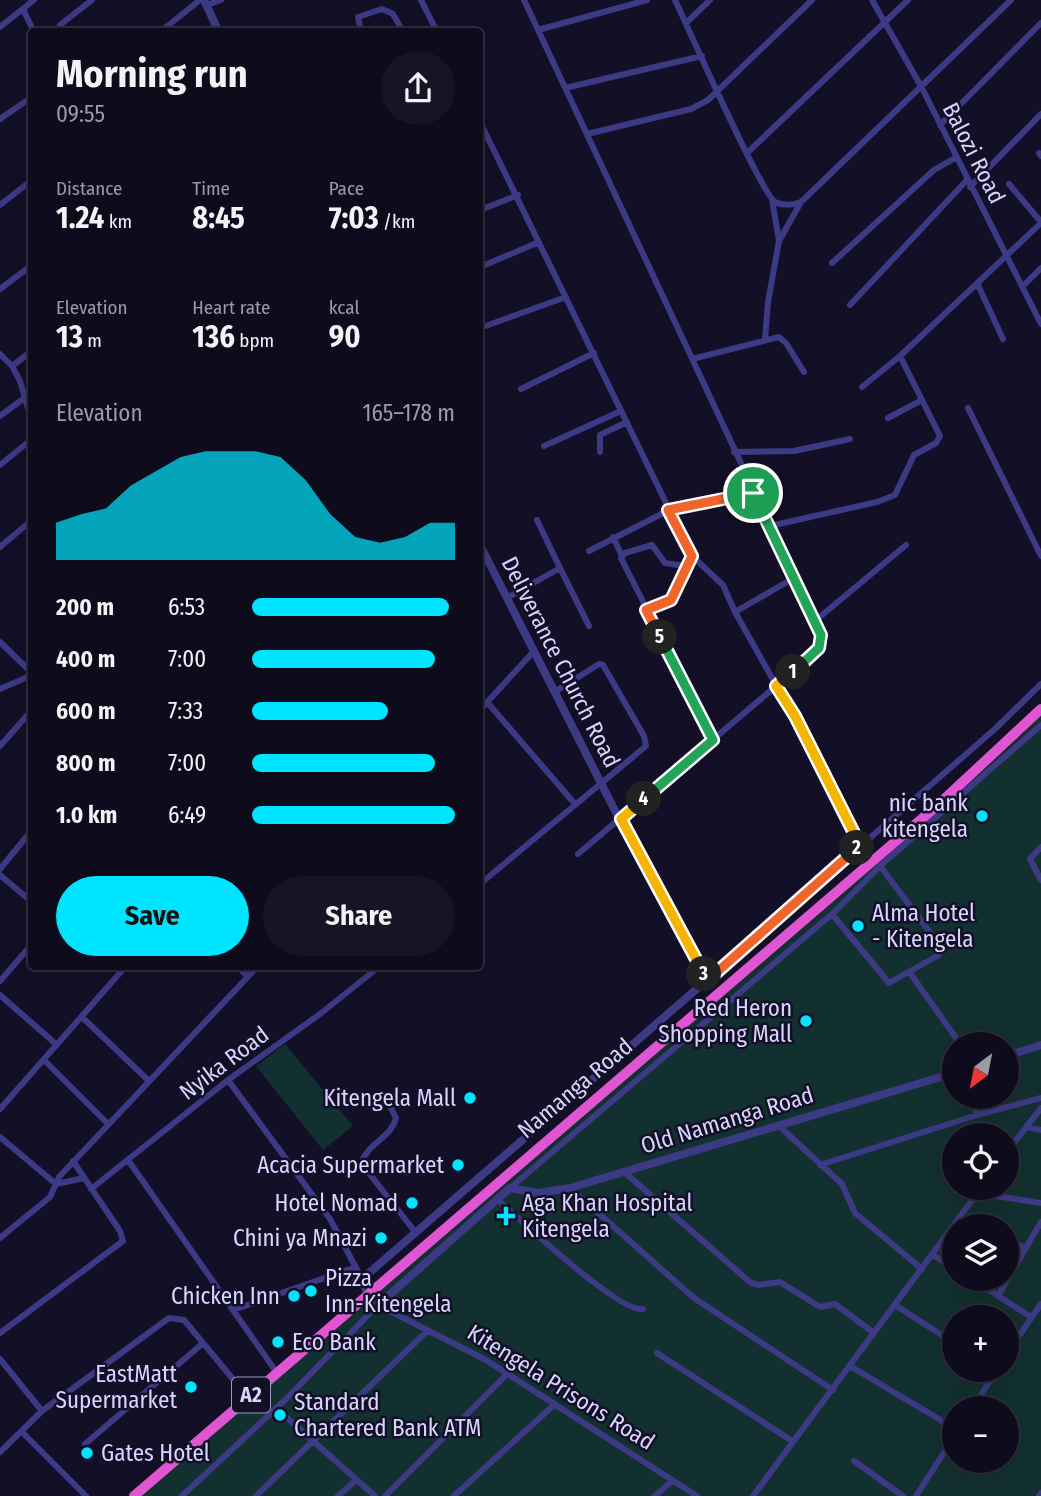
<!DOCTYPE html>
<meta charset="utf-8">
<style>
body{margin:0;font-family:"Fira Sans Condensed",sans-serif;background:#171425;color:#f1f3f6;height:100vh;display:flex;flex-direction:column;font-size:26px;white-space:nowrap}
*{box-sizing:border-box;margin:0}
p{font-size:23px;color:#9b9ba3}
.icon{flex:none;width:38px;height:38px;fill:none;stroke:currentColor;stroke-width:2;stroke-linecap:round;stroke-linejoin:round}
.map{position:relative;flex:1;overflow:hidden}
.details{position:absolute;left:28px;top:28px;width:455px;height:942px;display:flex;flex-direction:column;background:#0e0b1c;border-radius:7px;box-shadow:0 7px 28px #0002,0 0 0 2px #2e2b3b}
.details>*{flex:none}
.needle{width:46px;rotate:212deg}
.buttons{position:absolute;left:942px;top:1032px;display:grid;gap:14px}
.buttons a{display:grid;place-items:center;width:77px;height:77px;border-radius:50%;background:#0e0b1c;box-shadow:0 7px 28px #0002,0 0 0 2px #2e2b3b;font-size:35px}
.pin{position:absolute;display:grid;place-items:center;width:60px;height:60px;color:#fff;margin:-30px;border:4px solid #fff;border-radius:50%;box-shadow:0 2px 7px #0007}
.km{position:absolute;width:35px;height:35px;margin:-18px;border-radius:50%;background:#222;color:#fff;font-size:19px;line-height:35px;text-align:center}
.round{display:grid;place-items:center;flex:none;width:74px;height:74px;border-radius:37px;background:#171425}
.headline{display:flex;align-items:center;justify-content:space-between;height:119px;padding:0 28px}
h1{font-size:38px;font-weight:700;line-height:52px}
.metrics{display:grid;grid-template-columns:repeat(3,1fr);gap:10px;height:119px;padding:7px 28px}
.metrics div{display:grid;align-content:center}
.metrics b{font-size:30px;font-weight:700}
.metrics small{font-size:19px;font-weight:400}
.metrics p{font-size:19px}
.chart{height:196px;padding:14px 28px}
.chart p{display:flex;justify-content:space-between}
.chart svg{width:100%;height:126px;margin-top:7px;fill:#00e5ff;opacity:.7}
.primary-button{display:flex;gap:14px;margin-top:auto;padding:14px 28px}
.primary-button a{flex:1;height:80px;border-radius:42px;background:#00e5ff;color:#111;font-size:28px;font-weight:700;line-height:80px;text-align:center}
.primary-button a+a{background:#171425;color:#f1f3f6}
ul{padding:0 28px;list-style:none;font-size:23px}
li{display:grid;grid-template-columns:112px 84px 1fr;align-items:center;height:52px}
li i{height:18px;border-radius:9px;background:#00e5ff}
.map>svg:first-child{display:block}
</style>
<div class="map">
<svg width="1041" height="1496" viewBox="0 0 1041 1496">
<rect width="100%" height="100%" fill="#130f26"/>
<path fill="#12302f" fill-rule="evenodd" d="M1041,711V1496H134ZM954,1045H1006V1097H954ZM954,1136H1006V1188H954ZM954,1227H1006V1279H954ZM954,1318H1006V1370H954ZM954,1409H1006V1461H954Z
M285,1044L353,1126L323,1150L256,1066Z"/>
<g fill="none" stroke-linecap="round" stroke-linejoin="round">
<path stroke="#3d3a85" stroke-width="6" d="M421,0L437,32
M524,0L815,621L822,642L815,653L578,854
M675,0C688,27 761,193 775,202C783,206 793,205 801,202
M872,0L922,88L1041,324
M207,5L221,0
M23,9L34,32
M686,23L710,0
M0,27L34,0
M538,30L647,0
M57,32L60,25L92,0
M160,32L200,0
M361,32L358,17L382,9L393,14L403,32
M565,88L702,56
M0,119L32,97
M480,122L692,556L671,600L646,610
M940,125L1041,23
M587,134L691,109L708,100L812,0
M747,153L908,0
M1039,153L1041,156
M1009,184L1041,222
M970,187L1041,114
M0,205L32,180
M480,210L518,195
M779,241L801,202L1011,0
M832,263L934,170L955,158
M480,267L539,242
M978,285L1003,339
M1022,287L1041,268
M0,289L32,265
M850,305L967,180
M480,328L566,297
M765,339L768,302L779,241L772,199
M32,351L12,366L20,381L32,422
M0,354L12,366
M692,359L779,337L786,343L804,372
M862,387L900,356
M521,389L594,353
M968,408L1041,556
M0,416L23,399
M888,418L922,400
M544,446L621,411
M600,452V435L627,422
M734,452L794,451L850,439
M0,465L32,439
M537,520L560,568
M770,526L877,502L895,495L914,455L936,443L940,436L900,356L1041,223
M613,537L622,556
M0,547L32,520
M589,551L669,510L753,493
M692,556L723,585L735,612L813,751L860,845
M685,566L665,563L652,545L625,553L621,558L713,740
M507,598L560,568L589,626
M735,612L794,578
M815,621L906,545
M0,642L32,673
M0,689L32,675
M487,702L575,804
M480,710L534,651
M0,746L32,710
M1041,847L1030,859L1041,880
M0,869L32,830
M0,875L32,902
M480,884L646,746L644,736L603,665L599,664L556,691
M832,914L889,983L939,955L941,947L880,866
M237,966L248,977
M910,973L961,1045
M707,980L996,728L1041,684
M0,981L32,944
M0,995L57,1045
M82,1017L148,1080
M44,1060L108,1124
M228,1080L330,1219L362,1279
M388,1102L396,1118C391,1138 368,1143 361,1163L416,1233
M0,1109L126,966
M977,1115L1041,1098
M778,1125L842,1184L855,1213L922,1269
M1026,1127L1041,1130
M0,1137L56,1184L84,1178
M1006,1153L1041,1108
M128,1160L277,1373
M820,1165L977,1115L973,1097
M623,1171L751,1283L759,1285L780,1282L820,1307L835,1304L874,1333
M510,1188L832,914L880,866L1041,725
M570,1188L694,1298L833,1390
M91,1189L228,1080L320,1014L380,966
M977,1193L1041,1203
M497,1199C518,1218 622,1315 643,1309
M957,1221L972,1227
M0,1238L50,1197L59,1177L258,966
M1006,1240L1026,1248
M933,1255L954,1268
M972,1279L1031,1317
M998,1296L1041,1222
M895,1305L954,1343
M233,1310L356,1267
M0,1333L123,1241L120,1231L73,1161
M657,1353L792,1441
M1006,1355L1041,1304
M0,1359L42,1411
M850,1366L954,1428
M276,1408L375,1496
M972,1409L997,1370
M22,1432L86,1496
M85,1444L202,1344
M0,1452L42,1411L169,1318L184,1320L237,1384
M854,1461L903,1496
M182,1496L285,1400L378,1305L486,1360L697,1496
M256,1496L427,1331
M338,1496L355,1481
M385,1496L508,1373
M454,1496L555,1404
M655,1496L672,1481
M753,1496L981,1188
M916,1496L954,1437
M1039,1496L1041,1493"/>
<path stroke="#3d3a85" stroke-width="8" d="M204,0L219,32
M480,545L635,850L707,980L362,1279L367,1293L378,1305L510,1188L538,1193L570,1188L954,1073
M1006,1056L1041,1045"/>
<path stroke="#e055d1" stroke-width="10" d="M134,1496L939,804L1041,709"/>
</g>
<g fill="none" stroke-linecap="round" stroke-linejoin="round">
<defs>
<path id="split-1" d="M753,493L821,635L819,648L793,672"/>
<path id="split-2" d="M793,672L776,686L795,716L860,845L857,848"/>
<path id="split-3" d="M704,974L708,980L857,848"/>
<path id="split-4" d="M644,799L621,819L704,974"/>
<path id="split-5" d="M644,799L713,740L660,637"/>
<path id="split-6" d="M660,637L646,610L671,600L692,556L668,510L753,493"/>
</defs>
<use href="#split-1" stroke="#fff" stroke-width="14"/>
<use href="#split-2" stroke="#fff" stroke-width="14"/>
<use href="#split-3" stroke="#fff" stroke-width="14"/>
<use href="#split-4" stroke="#fff" stroke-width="14"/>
<use href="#split-5" stroke="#fff" stroke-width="14"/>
<use href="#split-6" stroke="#fff" stroke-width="14"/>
<use href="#split-1" stroke="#22a559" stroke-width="9"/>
<use href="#split-2" stroke="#f5b400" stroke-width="9"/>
<use href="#split-3" stroke="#f0652b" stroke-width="9"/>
<use href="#split-4" stroke="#f5b400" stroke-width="9"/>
<use href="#split-5" stroke="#22a559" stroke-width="9"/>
<use href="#split-6" stroke="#f0652b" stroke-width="9"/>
</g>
<g fill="#00e5ff" stroke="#130f26" stroke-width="2.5">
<circle cx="982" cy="816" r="7"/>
<circle cx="858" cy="926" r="7"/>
<circle cx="806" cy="1021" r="7"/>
<circle cx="470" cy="1098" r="7"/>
<circle cx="458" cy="1165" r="7"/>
<circle cx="412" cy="1203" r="7"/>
<path d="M502.5 1205.5h7v7h7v7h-7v7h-7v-7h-7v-7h7z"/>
<circle cx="381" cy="1238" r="7"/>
<circle cx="311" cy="1291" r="7"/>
<circle cx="294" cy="1296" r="7"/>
<circle cx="278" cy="1342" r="7"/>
<circle cx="191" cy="1387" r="7"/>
<circle cx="280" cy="1415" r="7"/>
<circle cx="87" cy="1453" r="7"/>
</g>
<g text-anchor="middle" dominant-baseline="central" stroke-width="5" stroke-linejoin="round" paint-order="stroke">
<rect fill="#130f26" stroke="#9e99be" stroke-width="2" x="232" y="1377.5" width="38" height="35" rx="5"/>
<g font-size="21" font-weight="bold" fill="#d9d4ff">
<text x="251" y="1395">A2</text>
</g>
<g font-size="23" fill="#d9d4ff" stroke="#130f26">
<text transform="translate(974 153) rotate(63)">Balozi Road</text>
<text transform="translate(561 662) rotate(63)">Deliverance Church Road</text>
<text transform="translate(224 1063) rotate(-37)">Nyika Road</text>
<text transform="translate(575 1088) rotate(-40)">Namanga Road</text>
<text transform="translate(727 1120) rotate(-17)">Old Namanga Road</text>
<text transform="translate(561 1387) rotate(32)">Kitengela Prisons Road</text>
</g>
<g font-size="23" fill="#d9d4ff" stroke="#130f26" text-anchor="end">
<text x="968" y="803">nic bank<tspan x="968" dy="26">kitengela</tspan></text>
<text x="872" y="913" text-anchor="start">Alma Hotel<tspan x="872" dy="26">- Kitengela</tspan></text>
<text x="792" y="1008">Red Heron<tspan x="792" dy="26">Shopping Mall</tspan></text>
<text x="456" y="1098">Kitengela Mall</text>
<text x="444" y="1165">Acacia Supermarket</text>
<text x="398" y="1203">Hotel Nomad</text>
<text x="522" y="1203" text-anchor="start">Aga Khan Hospital<tspan x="522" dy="26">Kitengela</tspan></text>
<text x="367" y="1238">Chini ya Mnazi</text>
<text x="325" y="1278" text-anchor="start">Pizza<tspan x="325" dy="26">Inn-Kitengela</tspan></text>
<text x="280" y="1296">Chicken Inn</text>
<text x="292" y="1342" text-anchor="start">Eco Bank</text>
<text x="177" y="1374">EastMatt<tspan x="177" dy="26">Supermarket</tspan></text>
<text x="294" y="1402" text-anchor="start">Standard<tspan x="294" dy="26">Chartered Bank ATM</tspan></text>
<text x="101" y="1453" text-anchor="start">Gates Hotel</text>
</g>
</g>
</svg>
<div class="buttons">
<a><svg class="needle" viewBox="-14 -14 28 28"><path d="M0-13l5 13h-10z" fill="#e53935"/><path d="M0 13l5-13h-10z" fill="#9b9ba3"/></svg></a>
<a><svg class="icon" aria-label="locate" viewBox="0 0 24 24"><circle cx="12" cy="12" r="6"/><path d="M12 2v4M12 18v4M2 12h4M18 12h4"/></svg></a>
<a><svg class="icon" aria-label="layers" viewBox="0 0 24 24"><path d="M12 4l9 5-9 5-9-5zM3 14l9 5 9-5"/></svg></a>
<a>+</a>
<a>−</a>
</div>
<div class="pin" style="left:753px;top:493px;background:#1e9e55"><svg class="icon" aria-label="arrive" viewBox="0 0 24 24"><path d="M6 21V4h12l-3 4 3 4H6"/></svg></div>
<b class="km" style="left:793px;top:672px">1</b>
<b class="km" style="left:857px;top:848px">2</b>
<b class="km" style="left:704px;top:974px">3</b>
<b class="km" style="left:644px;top:799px">4</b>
<b class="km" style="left:660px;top:637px">5</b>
<section class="details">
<div class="headline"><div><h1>Morning run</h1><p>09:55</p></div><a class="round"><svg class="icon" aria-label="share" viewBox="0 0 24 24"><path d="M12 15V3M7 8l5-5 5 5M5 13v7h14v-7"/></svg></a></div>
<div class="metrics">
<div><p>Distance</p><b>1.24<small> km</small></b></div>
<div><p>Time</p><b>8:45</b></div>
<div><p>Pace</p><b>7:03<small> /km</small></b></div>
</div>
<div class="metrics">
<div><p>Elevation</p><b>13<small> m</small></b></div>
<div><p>Heart rate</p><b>136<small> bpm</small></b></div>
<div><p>kcal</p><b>90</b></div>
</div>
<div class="chart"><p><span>Elevation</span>165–178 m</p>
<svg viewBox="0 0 160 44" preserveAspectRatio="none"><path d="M0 44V31L10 28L20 26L30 18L40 13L50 8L60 6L70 6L80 6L90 8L100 16L110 28L120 36L130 38L140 36L150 31L160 31V44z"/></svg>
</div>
<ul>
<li><b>200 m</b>6:53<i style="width:97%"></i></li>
<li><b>400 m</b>7:00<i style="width:90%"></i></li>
<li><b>600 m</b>7:33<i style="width:67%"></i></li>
<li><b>800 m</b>7:00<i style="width:90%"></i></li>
<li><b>1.0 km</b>6:49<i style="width:100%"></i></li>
</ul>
<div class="primary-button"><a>Save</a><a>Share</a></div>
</section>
</div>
